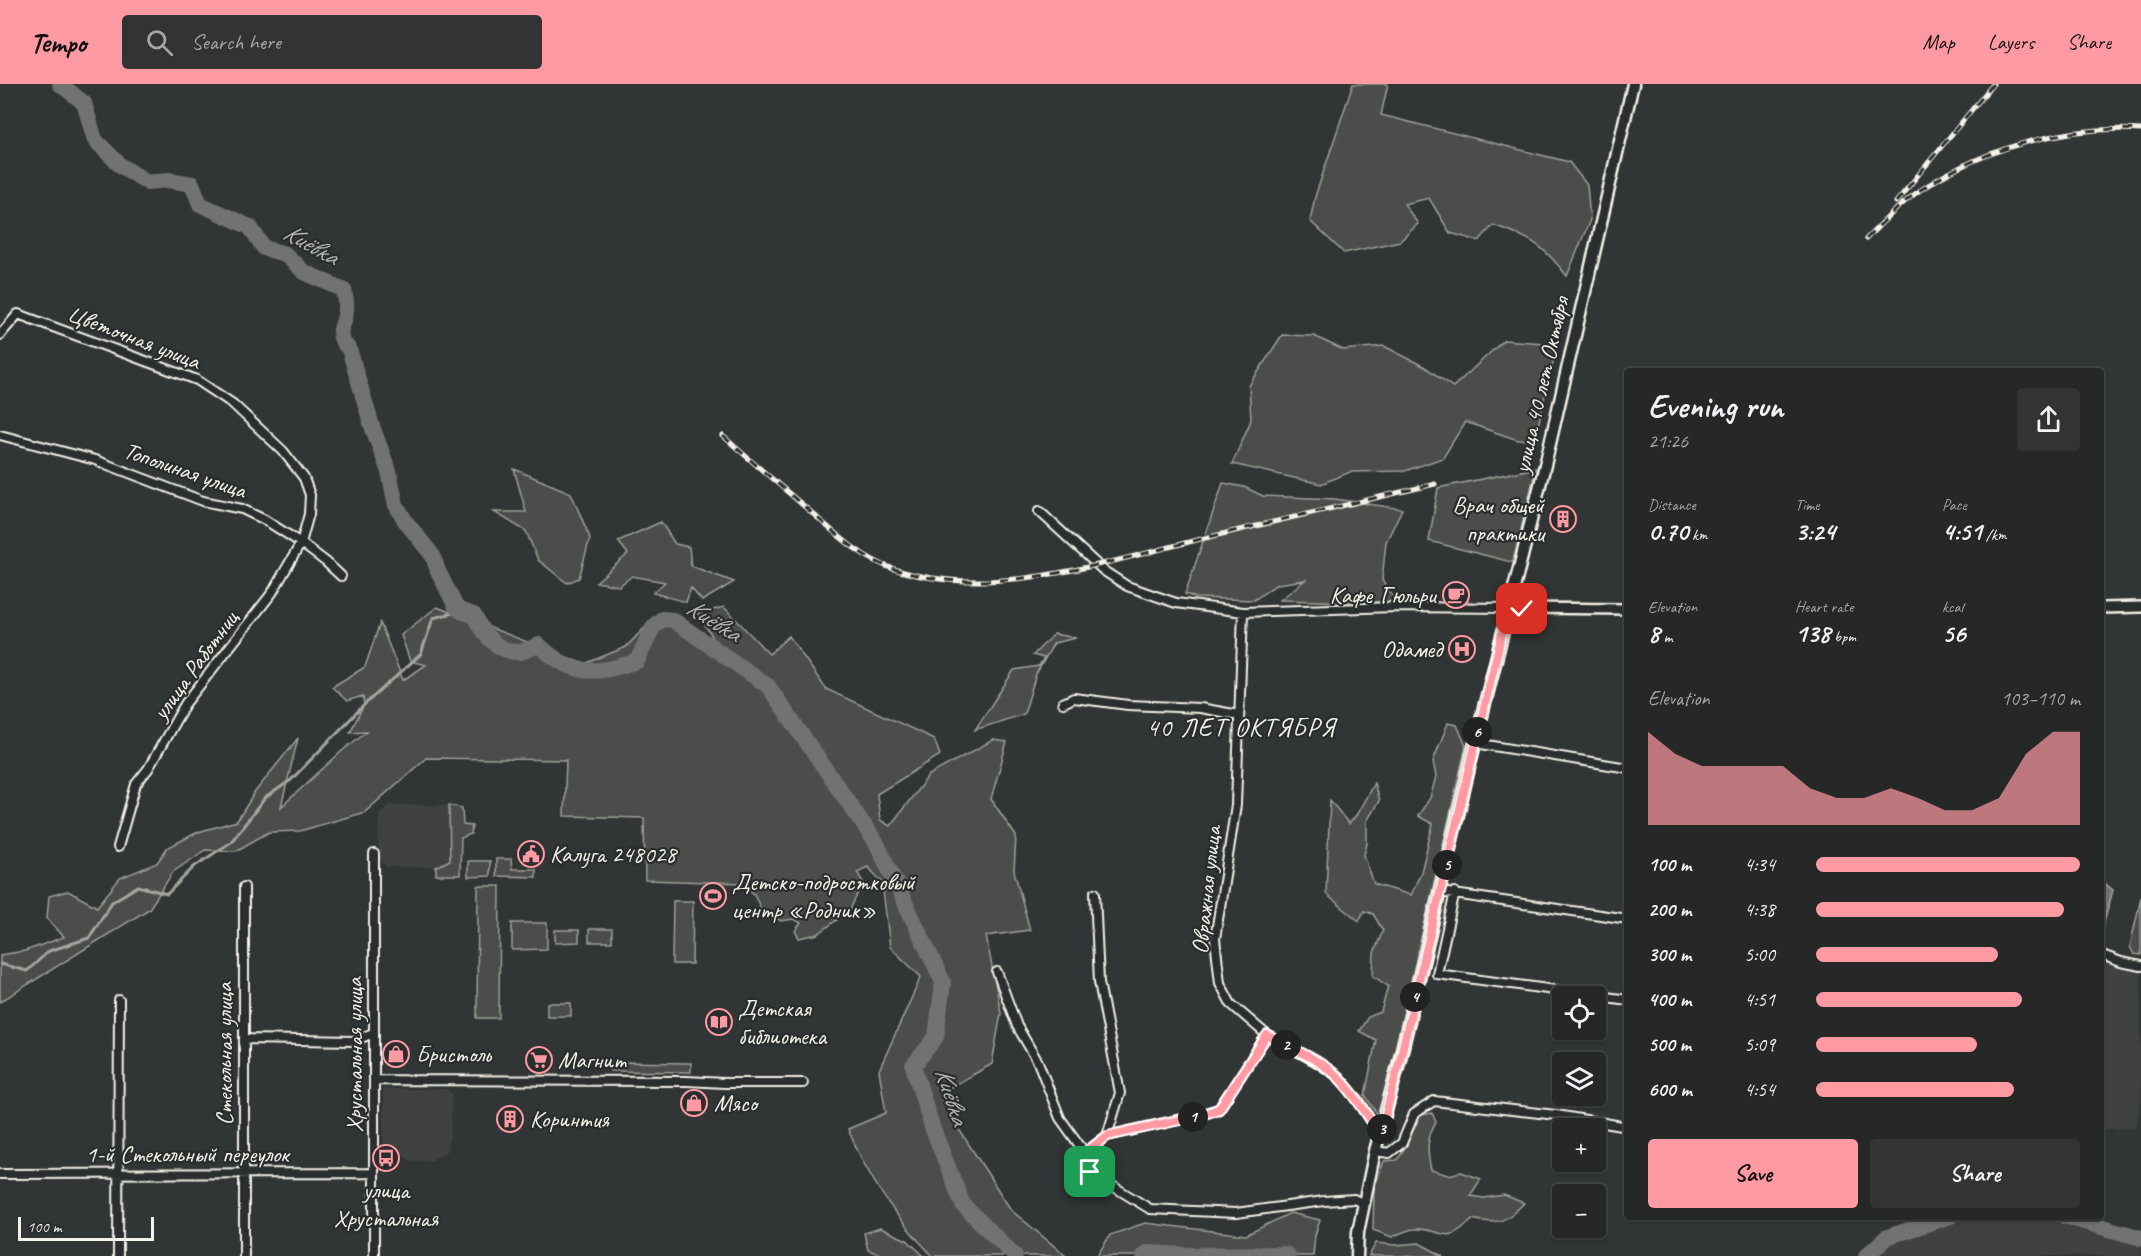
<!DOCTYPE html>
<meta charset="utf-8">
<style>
body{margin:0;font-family:Caveat,sans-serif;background:#323434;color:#f1f3f6;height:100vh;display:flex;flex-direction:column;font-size:22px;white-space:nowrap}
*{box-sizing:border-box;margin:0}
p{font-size:20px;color:#a4a6a8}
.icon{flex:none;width:33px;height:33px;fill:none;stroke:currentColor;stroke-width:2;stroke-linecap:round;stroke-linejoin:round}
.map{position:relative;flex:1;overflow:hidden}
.sheet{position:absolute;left:1624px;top:284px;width:480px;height:852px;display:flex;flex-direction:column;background:#262828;border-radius:6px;box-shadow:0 2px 4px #0004,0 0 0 2px #424445}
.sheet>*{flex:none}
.buttons{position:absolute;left:1552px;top:902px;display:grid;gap:12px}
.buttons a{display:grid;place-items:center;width:54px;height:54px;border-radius:6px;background:#262828;box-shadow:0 2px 4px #0004,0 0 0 2px #424445;font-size:30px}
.scale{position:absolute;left:18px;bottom:15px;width:136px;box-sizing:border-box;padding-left:6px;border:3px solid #f4f1e8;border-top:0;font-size:16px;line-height:21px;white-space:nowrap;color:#f4f1e8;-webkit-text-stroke:4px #2a2d2e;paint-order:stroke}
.pin{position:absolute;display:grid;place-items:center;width:51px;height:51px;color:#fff;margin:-26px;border-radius:12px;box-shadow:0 3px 9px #0006}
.km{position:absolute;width:30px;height:30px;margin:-15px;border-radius:50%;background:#222;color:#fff;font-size:16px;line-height:30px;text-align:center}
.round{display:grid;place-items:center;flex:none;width:63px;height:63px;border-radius:6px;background:#323434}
.head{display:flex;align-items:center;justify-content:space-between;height:102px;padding:0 24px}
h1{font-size:33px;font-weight:700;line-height:45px}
.metrics{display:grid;grid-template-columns:repeat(3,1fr);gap:9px;height:102px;padding:6px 24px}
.metrics div{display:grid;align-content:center}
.metrics b{font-size:26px;font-weight:700}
.metrics small{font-size:16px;font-weight:400}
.metrics p{font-size:16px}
.chart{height:168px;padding:12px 24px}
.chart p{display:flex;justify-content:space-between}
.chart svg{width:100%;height:108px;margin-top:6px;fill:#ff9aa2;opacity:.7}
.cta{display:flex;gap:12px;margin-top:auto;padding:12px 24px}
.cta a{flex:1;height:69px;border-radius:6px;background:#ff9aa2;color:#111;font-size:24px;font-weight:700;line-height:69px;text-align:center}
.cta a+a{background:#323434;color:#f1f3f6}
ul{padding:0 24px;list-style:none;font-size:20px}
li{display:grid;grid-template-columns:96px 72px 1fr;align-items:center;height:45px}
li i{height:15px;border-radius:8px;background:#ff9aa2}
header{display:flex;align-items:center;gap:36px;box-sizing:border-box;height:84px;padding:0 30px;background:#ff9aa2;color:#111}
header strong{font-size:28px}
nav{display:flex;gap:33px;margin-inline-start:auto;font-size:21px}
.search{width:420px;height:54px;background:#323434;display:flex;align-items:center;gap:15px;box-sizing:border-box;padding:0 21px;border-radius:6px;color:#a4a6a8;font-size:22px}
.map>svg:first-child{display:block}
</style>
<header>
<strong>Tempo</strong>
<div class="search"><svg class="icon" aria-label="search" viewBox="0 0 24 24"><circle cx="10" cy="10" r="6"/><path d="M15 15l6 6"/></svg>Search here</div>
<nav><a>Map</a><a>Layers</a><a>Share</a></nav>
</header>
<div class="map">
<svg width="2141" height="1172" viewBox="0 0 2141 1172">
<rect width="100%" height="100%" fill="#323535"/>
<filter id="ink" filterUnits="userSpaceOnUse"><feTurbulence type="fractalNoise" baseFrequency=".0167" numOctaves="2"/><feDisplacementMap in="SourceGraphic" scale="12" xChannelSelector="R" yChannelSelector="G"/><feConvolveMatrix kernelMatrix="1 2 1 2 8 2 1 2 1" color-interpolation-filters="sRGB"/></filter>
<g filter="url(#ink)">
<path fill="#404242" d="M391,721H449V746L461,747V783H386L378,773L379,729Z
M2102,869L2141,887V1017L2136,1044L2102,1045Z
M383,1005H446L452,1010L451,1047L446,1068L432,1076L411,1077L401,1068L384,1066Z
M1951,1133H2074L2141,1153V1172H1873L1887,1157Z"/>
<path fill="#4b4d4c" stroke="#a09f9a" stroke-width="1.5" d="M1353,0H1388L1381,31L1569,78L1587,101L1590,136L1567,192C1542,160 1531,154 1493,141L1479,157L1450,149L1429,114L1404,120L1418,140L1400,157L1344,169L1310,137L1315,113Z
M1282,251L1314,252L1343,266L1384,262L1425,283L1453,303L1504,256L1557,260L1535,355L1518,356L1465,338L1443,374L1405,387L1350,388L1321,400L1232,380L1251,336L1249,302Z
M1536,384L1513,477L1511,478L1429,457L1438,404Z
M514,385L571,409L590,454L579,494L567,499L538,476L526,447L494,428H526Z
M1223,399L1244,403L1263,412L1335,415L1402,425L1386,458L1382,496L1397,519L1280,516L1305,496L1277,500L1254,516L1196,514L1185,510Z
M661,438L675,460L689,463L691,482L734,498L702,517L691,504L686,518L653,509L665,498L632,492L619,502L596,498L628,470L618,457Z
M437,523L584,580L626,563L656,532L706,559L712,552L698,530L724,523L769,570L789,552L826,605L934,655L940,671L877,710L880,736L890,742L929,691L993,656L1007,658L991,715L1016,752L1014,787L1030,846L986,852L1001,929L992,980L946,1006L953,1036L1011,1126L1066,1172H933C897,1136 867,1092 848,1045L886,1029L879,986L921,893L890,863L882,798L868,783L857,788L863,798L850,826L818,850L799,854L795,847L801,839L794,835L781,837L762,827L754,810L742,799L645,796L644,734L564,732L566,676L426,674L365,728L300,747L269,748L236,767L205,766L173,788L149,825L0,918V871L25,867L64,853L47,834L49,812L68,807L97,823L120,794L157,779L167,764L198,748L237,737L255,708L298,654L281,723L342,667L367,647L350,648L364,621L363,612L347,617L332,603L365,583L380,539L403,596L426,581L410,577L401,551Z
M1054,550L1076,554L1054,559L1036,590L1024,630L975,646L1014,586L1039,582L1044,574L1033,571Z
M1448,639L1457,641L1466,662L1379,1033L1365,1011L1376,956L1359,947L1368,933L1381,928L1388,902L1373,892L1374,869L1383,846L1373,830L1364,827L1359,837L1326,810L1330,716L1349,740L1357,730L1374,699L1379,717L1367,737V760L1364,771L1374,800L1411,811L1421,788L1433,740L1418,732L1430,714L1436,693L1433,677Z
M449,721L462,724L463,741L472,742L471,750L461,754L460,791H436V783L450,776Z
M496,775H511L512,785H536V793L496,792Z
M468,777H490V792L468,793Z
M478,802H500L499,934H477Z
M2141,813V871L2134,870L2130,863Z
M673,817H693L692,880H672Z
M512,839H547V865L512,866Z
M589,845H612V858H589Z
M555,846H579V858L555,859Z
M547,919H571V932H547Z
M611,978L691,979V988L610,987Z
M1432,1029L1436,1038C1426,1053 1427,1069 1431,1086L1448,1091L1461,1088L1481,1095L1470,1112L1484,1114L1504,1111L1524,1119C1506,1138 1498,1141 1472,1135C1444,1164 1444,1144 1415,1145C1408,1145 1399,1150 1392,1153L1373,1146L1374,1105L1384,1077L1397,1076C1406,1065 1413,1045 1421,1031Z
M1290,1129L1320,1136L1315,1151L1313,1172H1097L1110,1151L1145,1139L1246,1151Z
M880,1144L907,1156L924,1172H885L868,1166L864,1149Z
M1376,1159L1395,1161L1419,1159L1443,1172H1369Z"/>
<path fill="#727370" stroke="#a6a5a0" stroke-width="1.5" d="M2102,797L2113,806L2102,846Z"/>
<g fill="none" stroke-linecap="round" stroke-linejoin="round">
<path stroke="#a6a5a0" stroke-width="3" d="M0,880L27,887L49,867L89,854L112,818L138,802L167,810L195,782L231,758L265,714L291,696L364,621L421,570L433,534L461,527"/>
<path stroke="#727370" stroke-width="16" d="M60,0L84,19L95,56L120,81L147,98L169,96L192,100L200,120L250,143L264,164L285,170L304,188L344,206C345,212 347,219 346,225C345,245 332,248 349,265L372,342L389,388L396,421L406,438L433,472L438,487L456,523L461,527L474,531C482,549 497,569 520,568C526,567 533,563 539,561C573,593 595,591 637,577L653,543L662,535L673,536L768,602L877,760L943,898L936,953L913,982L932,1043L963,1121L1015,1172
M2064,1132L2141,1154
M1144,1172L1147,1169L1188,1171L1285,1170L1288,1172
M1866,1172L1887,1153L1951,1132"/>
<defs>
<path id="minor" d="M0,251L18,230L197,296L233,320L283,367L304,394L310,411L309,430L301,459L272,509L185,620L148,685L136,700L118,763
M0,351L95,376L203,417L242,425L265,436L301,459L326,478L341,492
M1039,427L1104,487L1127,502L1176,519L1243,528L1395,523L1508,524
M1243,528L1236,721L1215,855L1220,899L1231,920L1267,951L1315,977L1338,992L1360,1018L1372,1038L1381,1049
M1063,619L1074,614L1128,621L1200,624L1239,631
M1475,659L1628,684
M1440,808L1628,835
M1455,808L1437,890L1628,916
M1095,809L1099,898L1120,1009L1107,1052
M2102,871L2121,878L2141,882
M997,888L1017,942L1038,978L1060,1034L1085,1069L1090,1088L1150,1125L1236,1129L1324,1117L1354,1115L1364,1120
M244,955L354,957L373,949
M374,996L686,997L725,999H803
M1375,1067L1389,1069L1402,1059L1414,1030L1434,1017L1556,1031L1628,1043
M1085,1069L1107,1052L1198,1031L1219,1025L1267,951
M0,1090L373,1089
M118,1172L119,916
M244,1172V803
M374,1172V770"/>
<path id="tertiary" d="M1508,524L1628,525
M2102,524L2141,523"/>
<path id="secondary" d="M1357,1172L1358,1148L1375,1067L1400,975L1475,659L1546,377L1633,0"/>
</defs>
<use href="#minor" stroke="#f4f1e8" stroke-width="12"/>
<use href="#tertiary" stroke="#f4f1e8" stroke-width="14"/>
<use href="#secondary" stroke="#f4f1e8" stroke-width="15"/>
<use href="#minor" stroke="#2a2d2e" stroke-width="8"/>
<use href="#tertiary" stroke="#2a2d2e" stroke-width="9"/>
<use href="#secondary" stroke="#2a2d2e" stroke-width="10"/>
<defs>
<path id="rail" d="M1896,118L1993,0
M1866,155C1885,136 1903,117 1925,103C1987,63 2068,41 2141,46
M723,352C750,376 778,400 805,423C832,446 860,474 894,485C990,517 1107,478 1201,455C1279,436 1357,418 1435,400"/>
</defs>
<use href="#rail" stroke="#f4f1e8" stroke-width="5"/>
<use href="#rail" stroke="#2a2d2e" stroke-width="3" stroke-dasharray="9" stroke-linecap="butt"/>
</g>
</g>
<g fill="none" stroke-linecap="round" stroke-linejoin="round" filter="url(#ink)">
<defs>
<path id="route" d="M1090,1088L1085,1069L1107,1052L1198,1032L1219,1025L1267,951C1290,964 1320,975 1339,994C1356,1010 1365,1031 1381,1049L1400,975L1508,524L1522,525"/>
</defs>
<use href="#route" stroke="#fff" stroke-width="12"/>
<use href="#route" stroke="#ff9aa2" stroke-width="8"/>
</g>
<defs>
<symbol id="building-ring" viewBox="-11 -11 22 22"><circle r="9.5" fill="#2a2d2e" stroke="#ff9aa2" stroke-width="1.5"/><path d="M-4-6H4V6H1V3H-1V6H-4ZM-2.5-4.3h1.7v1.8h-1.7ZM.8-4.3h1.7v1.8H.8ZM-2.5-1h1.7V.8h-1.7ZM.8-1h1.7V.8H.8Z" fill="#ff9aa2"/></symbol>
<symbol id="cafe-ring" viewBox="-11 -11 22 22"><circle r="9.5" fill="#2a2d2e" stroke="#ff9aa2" stroke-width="1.5"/><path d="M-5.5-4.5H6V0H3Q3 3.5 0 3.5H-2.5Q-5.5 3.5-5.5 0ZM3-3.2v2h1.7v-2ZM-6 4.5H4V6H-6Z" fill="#ff9aa2"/></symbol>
<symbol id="hospital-ring" viewBox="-11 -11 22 22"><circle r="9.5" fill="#2a2d2e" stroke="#ff9aa2" stroke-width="1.5"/><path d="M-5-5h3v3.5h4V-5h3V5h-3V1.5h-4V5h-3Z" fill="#ff9aa2"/></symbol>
<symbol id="civic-ring" viewBox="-11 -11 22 22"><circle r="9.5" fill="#2a2d2e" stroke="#ff9aa2" stroke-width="1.5"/><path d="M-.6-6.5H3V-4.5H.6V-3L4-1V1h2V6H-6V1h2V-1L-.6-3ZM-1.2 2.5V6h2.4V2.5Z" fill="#ff9aa2"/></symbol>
<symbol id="stadium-ring" viewBox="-11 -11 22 22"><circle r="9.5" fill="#2a2d2e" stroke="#ff9aa2" stroke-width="1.5"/><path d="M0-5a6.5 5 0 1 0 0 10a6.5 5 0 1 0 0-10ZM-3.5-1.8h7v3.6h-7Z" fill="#ff9aa2"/></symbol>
<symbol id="library-ring" viewBox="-11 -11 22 22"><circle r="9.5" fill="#2a2d2e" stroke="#ff9aa2" stroke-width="1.5"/><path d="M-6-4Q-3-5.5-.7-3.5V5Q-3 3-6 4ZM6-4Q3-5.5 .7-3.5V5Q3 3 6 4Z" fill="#ff9aa2"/></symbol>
<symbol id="shop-ring" viewBox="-11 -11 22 22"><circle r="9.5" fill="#2a2d2e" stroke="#ff9aa2" stroke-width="1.5"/><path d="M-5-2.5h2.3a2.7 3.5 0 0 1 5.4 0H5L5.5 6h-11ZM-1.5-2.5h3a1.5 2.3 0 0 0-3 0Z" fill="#ff9aa2"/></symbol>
<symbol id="supermarket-ring" viewBox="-11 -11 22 22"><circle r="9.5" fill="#2a2d2e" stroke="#ff9aa2" stroke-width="1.5"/><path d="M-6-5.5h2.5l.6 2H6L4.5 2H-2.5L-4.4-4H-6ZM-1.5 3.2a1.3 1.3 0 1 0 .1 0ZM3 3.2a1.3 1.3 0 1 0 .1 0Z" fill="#ff9aa2"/></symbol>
<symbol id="bus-ring" viewBox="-11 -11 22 22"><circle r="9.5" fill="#2a2d2e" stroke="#ff9aa2" stroke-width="1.5"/><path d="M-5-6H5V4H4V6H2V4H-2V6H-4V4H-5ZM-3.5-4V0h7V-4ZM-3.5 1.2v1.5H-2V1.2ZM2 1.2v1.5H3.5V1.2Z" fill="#ff9aa2"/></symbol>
</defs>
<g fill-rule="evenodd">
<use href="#building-ring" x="1548" y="420" width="30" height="30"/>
<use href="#cafe-ring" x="1441" y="496" width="30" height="30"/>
<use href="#hospital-ring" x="1447" y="550" width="30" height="30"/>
<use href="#civic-ring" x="516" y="755" width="30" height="30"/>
<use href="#stadium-ring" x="698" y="797" width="30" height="30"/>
<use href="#library-ring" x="704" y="923" width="30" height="30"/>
<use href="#shop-ring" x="381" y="955" width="30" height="30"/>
<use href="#supermarket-ring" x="524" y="961" width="30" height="30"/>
<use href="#shop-ring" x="679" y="1004" width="30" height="30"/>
<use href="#building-ring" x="495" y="1020" width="30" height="30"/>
<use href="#bus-ring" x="371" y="1059" width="30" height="30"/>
</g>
<g text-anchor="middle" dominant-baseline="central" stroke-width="4.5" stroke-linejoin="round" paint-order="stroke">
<g font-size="24" fill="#f4f1e8" stroke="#2a2d2e">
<text transform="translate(134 253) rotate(21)">Цветочная улица</text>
<text transform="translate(1541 301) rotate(-77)">улица 40 лет Октября</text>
<text transform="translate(185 386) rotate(19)">Тополиная улица</text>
<text transform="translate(195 581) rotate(-54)">улица Работниц</text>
<text transform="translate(1206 806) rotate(-84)">Овражная улица</text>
<text transform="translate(224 970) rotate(-90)">Стекольная улица</text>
<text transform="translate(354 971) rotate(-90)">Хрустальная улица</text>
<text x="187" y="1070">1-й Стекольный переулок</text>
</g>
<g font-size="24" fill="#f4f1e8" stroke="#2a2d2e" text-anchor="start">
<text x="1544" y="421" text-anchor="end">Врач общей<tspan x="1544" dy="28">практики</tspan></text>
<text x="1436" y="511" text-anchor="end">Кафе Гюльри</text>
<text x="1442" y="565" text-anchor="end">Одамед</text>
<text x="550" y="770">Калуга 248028</text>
<text x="732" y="798">Детско-подростковый<tspan x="732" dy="28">центр «Родник»</tspan></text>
<text x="738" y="924">Детская<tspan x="738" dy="28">библиотека</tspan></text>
<text x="416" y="970">Бристоль</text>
<text x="558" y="976">Магнит</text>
<text x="714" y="1019">Мясо</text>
<text x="530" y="1035">Коринтия</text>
<text x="386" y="1106" text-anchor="middle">улица<tspan x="386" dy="28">Хрустальная</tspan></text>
</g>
<g font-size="26" font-style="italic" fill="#b3b2ac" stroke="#2a2d2e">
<text transform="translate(311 160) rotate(29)">Киёвка</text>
<text transform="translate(714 536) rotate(32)">Киёвка</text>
<text transform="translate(952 1012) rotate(72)">Киёвка</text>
</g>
<g font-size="26" letter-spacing="1.5" fill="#f4f1e8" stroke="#2a2d2e">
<text x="1241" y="643">40 ЛЕТ ОКТЯБРЯ</text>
</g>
</g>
</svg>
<div class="buttons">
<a><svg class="icon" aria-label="locate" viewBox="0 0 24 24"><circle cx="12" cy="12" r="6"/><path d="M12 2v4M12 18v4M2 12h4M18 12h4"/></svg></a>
<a><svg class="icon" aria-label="layers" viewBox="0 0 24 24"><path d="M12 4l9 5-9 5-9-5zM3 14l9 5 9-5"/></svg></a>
<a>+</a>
<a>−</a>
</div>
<div class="scale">100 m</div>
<div class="pin" style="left:1090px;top:1088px;background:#1e9e55"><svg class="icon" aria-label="arrive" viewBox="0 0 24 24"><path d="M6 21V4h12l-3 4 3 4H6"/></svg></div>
<div class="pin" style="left:1522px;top:525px;background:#d93025"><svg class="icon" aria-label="check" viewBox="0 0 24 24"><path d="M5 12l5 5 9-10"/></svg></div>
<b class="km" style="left:1193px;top:1033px">1</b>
<b class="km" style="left:1286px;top:961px">2</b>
<b class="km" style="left:1382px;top:1045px">3</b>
<b class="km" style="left:1415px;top:913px">4</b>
<b class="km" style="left:1447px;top:781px">5</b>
<b class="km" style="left:1477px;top:648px">6</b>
<section class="sheet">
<div class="head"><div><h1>Evening run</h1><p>21:26</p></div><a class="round"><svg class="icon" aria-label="share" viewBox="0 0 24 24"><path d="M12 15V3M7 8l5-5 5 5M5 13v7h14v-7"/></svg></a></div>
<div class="metrics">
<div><p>Distance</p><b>0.70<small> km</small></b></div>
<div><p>Time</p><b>3:24</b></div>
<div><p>Pace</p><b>4:51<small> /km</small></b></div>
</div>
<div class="metrics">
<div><p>Elevation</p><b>8<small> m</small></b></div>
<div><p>Heart rate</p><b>138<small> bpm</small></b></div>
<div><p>kcal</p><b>56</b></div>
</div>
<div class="chart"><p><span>Elevation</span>103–110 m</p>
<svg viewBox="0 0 160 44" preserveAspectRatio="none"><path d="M0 44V6L10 15L20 20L30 20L40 20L50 20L60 29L70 33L80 33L90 29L100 33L110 38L120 38L130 33L140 15L150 6L160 6V44z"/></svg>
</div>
<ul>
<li><b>100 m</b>4:34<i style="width:100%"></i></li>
<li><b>200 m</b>4:38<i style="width:94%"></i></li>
<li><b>300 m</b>5:00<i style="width:69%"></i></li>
<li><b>400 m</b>4:51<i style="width:78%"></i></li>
<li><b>500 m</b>5:09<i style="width:61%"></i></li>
<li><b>600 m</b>4:54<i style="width:75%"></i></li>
</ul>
<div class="cta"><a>Save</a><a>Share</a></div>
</section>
</div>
